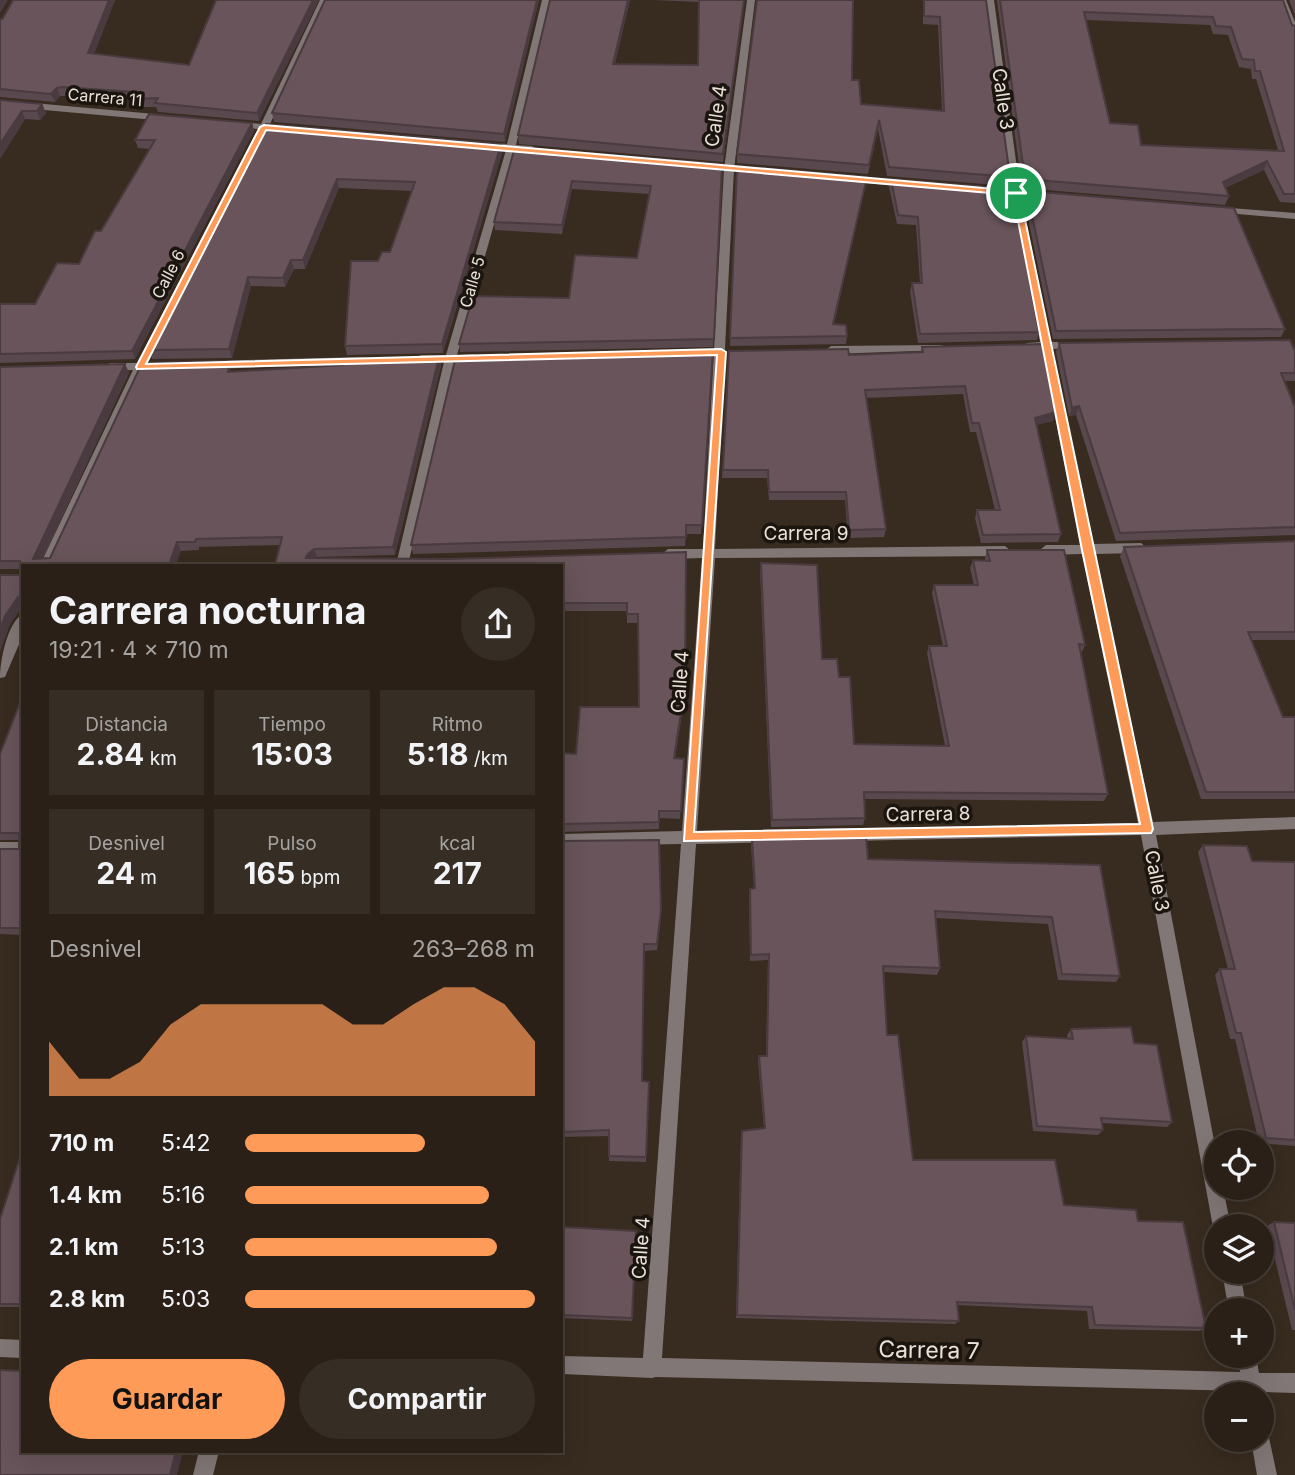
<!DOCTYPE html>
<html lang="es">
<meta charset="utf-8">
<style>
body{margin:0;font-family:Inter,sans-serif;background:#362d24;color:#f1f3f6;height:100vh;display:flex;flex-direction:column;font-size:26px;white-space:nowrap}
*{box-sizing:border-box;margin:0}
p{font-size:23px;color:#a5a3a1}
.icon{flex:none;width:38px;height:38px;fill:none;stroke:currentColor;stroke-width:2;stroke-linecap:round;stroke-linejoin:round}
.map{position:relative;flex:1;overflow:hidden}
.side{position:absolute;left:21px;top:564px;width:542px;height:889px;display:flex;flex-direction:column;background:#2a2017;border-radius:0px;box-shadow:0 7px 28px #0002,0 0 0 2px #463e36}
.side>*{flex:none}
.buttons{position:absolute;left:1204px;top:1130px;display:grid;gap:14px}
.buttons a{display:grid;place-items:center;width:70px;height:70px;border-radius:50%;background:#2a2017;box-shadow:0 7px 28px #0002,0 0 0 2px #463e36;font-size:35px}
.pin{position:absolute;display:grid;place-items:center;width:60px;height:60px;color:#fff;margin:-30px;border:4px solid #fff;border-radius:50%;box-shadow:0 2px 7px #0007}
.round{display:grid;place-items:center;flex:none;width:74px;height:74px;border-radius:37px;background:#362d24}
.headline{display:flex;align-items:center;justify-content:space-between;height:119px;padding:0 28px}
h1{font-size:38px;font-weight:700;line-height:52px}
.figures{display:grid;grid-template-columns:repeat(3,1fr);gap:10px;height:119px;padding:7px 28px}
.figures div{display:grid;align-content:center;border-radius:0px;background:#362d24;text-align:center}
.figures b{font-size:30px;font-weight:700}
.figures small{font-size:19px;font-weight:400}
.figures p{font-size:19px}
.chart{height:196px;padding:14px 28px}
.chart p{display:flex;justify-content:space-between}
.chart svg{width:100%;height:126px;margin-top:7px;fill:#fe9b58;opacity:.7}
.button{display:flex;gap:14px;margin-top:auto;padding:14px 28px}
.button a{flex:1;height:80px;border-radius:42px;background:#fe9b58;color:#111;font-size:28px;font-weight:700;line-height:80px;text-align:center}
.button a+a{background:#362d24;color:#f1f3f6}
ul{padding:0 28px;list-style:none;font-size:23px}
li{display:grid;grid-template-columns:112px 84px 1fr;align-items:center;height:52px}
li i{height:18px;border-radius:9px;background:#fe9b58}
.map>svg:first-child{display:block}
</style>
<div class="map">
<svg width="1295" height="1475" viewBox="0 0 1295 1475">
<rect width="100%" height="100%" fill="#382b1f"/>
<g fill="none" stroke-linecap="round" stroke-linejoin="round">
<path fill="#827777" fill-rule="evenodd" d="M320,0H328L270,124L286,128L281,131L267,130L148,363L160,362L166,366L160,370H144L52,565H40L133,370L110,371L104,367L110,363H137L258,129L235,127L230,124L235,121L261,124Z
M542,0H550L516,145L532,146L537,149L532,152L515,150L457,355L474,354L480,358L474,362H455L408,565H396L444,362L421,363L415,359L421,355H446L506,150L483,148L478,145L483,142L507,144Z
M747,0H755L734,169L715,549L1005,546L1011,551L1005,556L715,558L697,831L1138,823L1082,554L1046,555L1040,550L1046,545H1080L1042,349H1027L1022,346L1027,343L1040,342L1012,195L995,194L990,191L995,188L1011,189L986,0H994L1020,190L1044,192L1049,195L1044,198L1021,196L1051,342H1076L1081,345L1076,348L1052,349L1092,544L1141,543L1147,548L1141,553L1094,554L1153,822L1295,817V829L1156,835L1216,1151V1188H1223L1231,1227H1216V1234L1213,1227L1141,835L696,844L662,1358L1240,1372L1238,1356H1256L1259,1373H1295V1393L1263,1392L1262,1399V1395H1244V1391L656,1377L652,1378L562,1374V1356L643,1358L681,844L562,846V834L682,831L702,558L668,559L662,554L668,549H703L724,169Z
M1278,0H1286L1295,22V35L1291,32Z
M0,100L166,115L171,118L166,121L0,106Z
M848,176L908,181L913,184L908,187L845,181V177Z
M1218,207L1295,213V219L1215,212V208Z
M940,345L944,346V350L831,354L826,350L831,346Z
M363,357L369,361L367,364L208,369L202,365L208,361Z
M23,614V635L5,677L0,678C0,662 7,622 23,614Z
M0,842H23V854H0Z
M1222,1272H1240L1247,1311H1229Z
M0,1339L23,1340V1358L0,1357Z
M1262,1431L1268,1433L1277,1475H1257L1251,1440H1262Z
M199,1451H219L213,1475H193Z"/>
</g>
<path fill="#59484d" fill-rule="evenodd" d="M13,0H115L94,54L189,65L216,0H319L259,121L158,112L156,107H134L131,100L66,96H60L55,102L0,97V20L3,18Z
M325,0H539L505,142L274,122L272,113Z
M550,0H630L615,64L698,65L699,2L652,0H744L723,162L519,144L518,135Z
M923,0H986L1010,177L1008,186L887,176L878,129L868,174L737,163V154L852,80L861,104L942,111L938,25L923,24Z
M997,0H1283L1292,25L1295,26V203L1280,202L1264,170L1225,188L1229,196L1225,205L1022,188ZM1086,20L1210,25L1213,34L1228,35L1239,67L1251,69L1252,79H1256L1278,150L1141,145L1110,123Z
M1289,0H1295V15Z
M0,100L42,104L46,113L40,120L25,119L0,159Z
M252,123L254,131L135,359L0,363V304H35L79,264L101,231L150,149L138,148L135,140Z
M266,124L502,153L443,353L347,355L345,346L378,261L390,252L412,191L339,188L305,269H294L285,287L251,286L232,358L152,359L149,350Z
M515,147L722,164L713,347L460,352L459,344L569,298L637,258L650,194L572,189L562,234L495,230L494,222Z
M737,166L867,177L834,324L847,336L846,344L730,346Z
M891,179L1039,332L1037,340L918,343L910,291L912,283H920L916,225L897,224L889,187Z
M1027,191L1285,329L1281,337L1053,339L1024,199Z
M1059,343L1295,351V381H1285L1295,407V535L1116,541L1076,415L1069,416L1056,352Z
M922,347L1053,421L1036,425L1061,534L1058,542L981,543L975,518L977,510H995L976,432H970L963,394L866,398L886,529L884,537L848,538L845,500H769L767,478H722L729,351L849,355L921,352Z
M713,350L701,534H686L685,546L413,554L411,545Z
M439,357L441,366L395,555L317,557L315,558L448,559L686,552L685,695L675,758L684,759L680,819L659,818V829L562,832V753L576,754L639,707L638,623H627V611H562V565H275L280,545L199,547V550L181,551L23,565V606L10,624L0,651V575H20V569H0V367L125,364L129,373L43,558H50L226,361L231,372L343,365Z
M1295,541V640H1251L1283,717H1295V799H1201L1120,556L1124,547Z
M987,550L1085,645L1082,652H1080L1108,794L1104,801L864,799L865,818L863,825L771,827L760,571L761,563L822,659L839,677L854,744L945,746L927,653L929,646H943L932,593L934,585H974L970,568L973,560L985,561V558Z
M23,695V935L0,934V849H19V840H0V754Z
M752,839L868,859L1100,865L1120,976L1116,982L1058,980L1048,924L936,918L940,968L937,975L884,972L887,1035L913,1160L1064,1205L1138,1221L1206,1328L1200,1331L1089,1329L1087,1311L957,1305L959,1321L955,1324L736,1318L741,1135L742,1131L764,1129L758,1062L759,1056H766L768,960L750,961L749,896L750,889H754L751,846Z
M562,841L661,916L657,950L644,951L642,1081L649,1082L646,1162L609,1161V1136L562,1137Z
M1203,845L1252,861L1295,862V1146L1259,1143L1235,1039H1230L1215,975L1220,969H1228L1198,852Z
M1071,1029L1134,1043L1172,1122L1167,1127L1102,1123L1103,1130L1098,1135L1033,1131L1022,1042L1026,1036L1068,1039L1067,1035Z
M23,1148V1307H0V1219Z
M1274,1222L1295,1223V1330H1292L1267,1226Z
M562,1227L636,1231L632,1321L562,1318Z"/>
<path fill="#493b3f" d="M0,0H8L0,13Z
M109,0H115L91,62L88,53Z
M313,0H319L259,121L257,113Z
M537,0H539L505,142L504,134Z
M628,0H630L613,72V64Z
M744,0L723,162V154Z
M57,88L60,96L55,102L51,94Z
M42,104L46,113L40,120L37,111Z
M22,111L25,119L0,159V144Z
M252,123L254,131L135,359L132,351Z
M501,144L502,153L443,353L442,344Z
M1267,161L1264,170L1219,190L1223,182Z
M867,177L865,185L832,333L833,324Z
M337,179L339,188L305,269L303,260Z
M572,181V189L562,234V225Z
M291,260L294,269L285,287L283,278Z
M248,277L251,286L232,358L229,349Z
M439,357L441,366L395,555L393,547Z
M125,364L129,373L39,565L33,559Z
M1079,406L1076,415L1069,416L1072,408Z
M1056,412L1053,421L1032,426L1035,418Z
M177,542L181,551L176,565H169Z
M314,549L317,557L309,563L306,558L307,555Z
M18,597L23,606L10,624L0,651V629L5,616Z
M685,687V695L673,766L674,758Z
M176,1451H183L177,1475H170Z"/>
<path fill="#68545a" stroke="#493b3f" stroke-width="2" fill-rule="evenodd" d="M13,0H109L88,53L189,65L216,0H313L257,113L155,103L158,98L131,99L134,92L62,87L57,88L51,94L0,89V20L3,18Z
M325,0H537L504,134L272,113Z
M550,0H628L613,64L698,65L699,0H744L723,154L518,135Z
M757,0H853L852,80H859L861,104L944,111L940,17L924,16V0H986L1010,177L889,167L879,120L869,165L737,154Z
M1000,0H1283L1292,25L1295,26V194H1284L1267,161L1223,182L1229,196L1025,179ZM1084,12L1213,17L1216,26L1231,27L1242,59L1254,60L1255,71H1260L1284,151L1141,145L1138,125L1110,123Z
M0,100L42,104L37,111H22L0,144Z
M149,114L252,123L132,351L0,354V304H35L57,263L79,264L95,231H101L155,140H135Z
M266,124L501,144L442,344L345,346L351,261H378L382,252H390L415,182L337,179L303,260H291L283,278L248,277L229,349L149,350Z
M515,147L722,164L714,339L459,344L473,296L569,298L575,255L637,258L651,186L572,181L562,225L494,222Z
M737,166L867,177L833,324L846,325L847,336L730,338Z
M891,179L1012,189L1039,332L920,334L912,283H922L918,217L898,215Z
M1027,191L1234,208L1285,329L1056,331Z
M1290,340L1295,351V373H1281L1295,407V527L1120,533L1079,406L1072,408L1059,343Z
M1042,344L1056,412L1035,418L1061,534L983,535L977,510H1000L979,423H972L965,386L865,390L886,529L849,530L846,492H769L768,470H723L729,351L848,349L849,355L923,352L922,347Z
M713,350L702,525H686V537L411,545L456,356Z
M439,357L393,547L314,549L307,555L306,558L448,559L686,552L685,687L674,758L684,759L681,811H659V822L562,824V753L576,754L580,707H639L638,614H627V603H562V565H275L282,537L196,539L195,542H177L169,565H23V599L18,597L5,616L0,629V575H20V561H0V367L125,364L33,559L50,558L142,363L226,361L225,366H229L228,372L343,365L344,359Z
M1295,541V632H1248L1283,717H1295V792H1206L1124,547Z
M987,550H1064L1085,645L1079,644L1108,794L864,792L865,818L772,820L761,563L817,565L822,659H837L839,677H850L854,744L949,746L929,646H947L934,585H978L973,560L990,561Z
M23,695V928H0V849H19V833H0V754Z
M866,836L868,859L1100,865L1120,976L1062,974L1052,917L935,911L940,968L883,966L887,1035H898L913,1160H1055L1064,1205L1136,1210L1138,1221L1183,1222L1206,1328L1095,1325L1092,1307L957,1302L959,1321L737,1315L742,1131L765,1128L759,1056H767L769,954L751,955L750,889L755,888L752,839Z
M659,840L661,910L657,944H644L642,1081L649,1082L646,1157L609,1156V1130L562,1132V841Z
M1203,845L1247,846L1252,861L1295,862V1140L1266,1138L1241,1033H1236L1220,969H1235Z
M1131,1027L1134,1043L1157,1045L1172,1122L1101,1118L1103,1130L1037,1126L1026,1036L1073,1039L1071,1029Z
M23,1148V1304H0V1219Z
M1274,1222L1295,1223V1310Z
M562,1227L636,1231L632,1318L562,1315Z
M0,1370L23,1371V1451H176L170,1475H0Z"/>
<path fill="#fe9b58" stroke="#fff" stroke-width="2" fill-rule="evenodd" d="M264,125L1019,191L1153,829L1151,833L684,841L717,355L137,369L136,367L260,127ZM266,130L1013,195L1082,550L1140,824L694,832L726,352L721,349L146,364Z"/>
<g text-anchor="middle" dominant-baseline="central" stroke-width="7" stroke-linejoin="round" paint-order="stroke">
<g font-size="16" fill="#eae1d9" stroke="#1b150f">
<text transform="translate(105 97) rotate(5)">Carrera 11</text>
<text transform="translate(168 274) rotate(-63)">Calle 6</text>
<text transform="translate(472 282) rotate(-74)">Calle 5</text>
</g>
<g font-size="19" fill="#eae1d9" stroke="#1b150f">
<text transform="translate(1003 99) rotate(82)">Calle 3</text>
<text transform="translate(716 116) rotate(-82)">Calle 4</text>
<text x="806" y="533">Carrera 9</text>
<text transform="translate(680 682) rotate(-86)">Calle 4</text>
<text transform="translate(928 814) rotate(-1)">Carrera 8</text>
<text transform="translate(1157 881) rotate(79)">Calle 3</text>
<text transform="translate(641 1248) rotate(-86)">Calle 4</text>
</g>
<g font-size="23" fill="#eae1d9" stroke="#1b150f">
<text transform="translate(929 1350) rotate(1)">Carrera 7</text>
</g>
</g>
</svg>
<div class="buttons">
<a><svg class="icon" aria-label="locate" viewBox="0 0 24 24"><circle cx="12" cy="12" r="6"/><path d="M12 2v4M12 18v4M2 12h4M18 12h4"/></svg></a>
<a><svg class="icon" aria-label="layers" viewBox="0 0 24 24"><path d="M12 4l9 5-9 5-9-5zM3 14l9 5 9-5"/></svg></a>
<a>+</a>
<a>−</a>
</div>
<div class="pin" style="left:1016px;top:193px;background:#1e9e55"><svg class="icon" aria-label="arrive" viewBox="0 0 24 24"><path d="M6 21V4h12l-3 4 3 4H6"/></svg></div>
<section class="side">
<div class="headline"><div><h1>Carrera nocturna</h1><p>19:21 · 4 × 710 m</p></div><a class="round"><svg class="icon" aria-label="share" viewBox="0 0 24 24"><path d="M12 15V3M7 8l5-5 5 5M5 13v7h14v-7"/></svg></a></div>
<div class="figures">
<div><p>Distancia</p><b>2.84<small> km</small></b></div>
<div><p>Tiempo</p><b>15:03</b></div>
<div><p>Ritmo</p><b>5:18<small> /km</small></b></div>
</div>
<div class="figures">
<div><p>Desnivel</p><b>24<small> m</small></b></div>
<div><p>Pulso</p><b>165<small> bpm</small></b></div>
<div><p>kcal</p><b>217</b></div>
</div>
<div class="chart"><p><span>Desnivel</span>263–268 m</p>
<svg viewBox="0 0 160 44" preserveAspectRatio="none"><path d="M0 44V25L10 38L20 38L30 32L40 19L50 12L60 12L70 12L80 12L90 12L100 19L110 19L120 12L130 6L140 6L150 12L160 25V44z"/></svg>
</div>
<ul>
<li><b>710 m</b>5:42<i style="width:62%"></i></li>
<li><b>1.4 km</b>5:16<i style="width:84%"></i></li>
<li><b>2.1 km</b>5:13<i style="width:87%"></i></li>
<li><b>2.8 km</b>5:03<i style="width:100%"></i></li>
</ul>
<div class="button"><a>Guardar</a><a>Compartir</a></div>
</section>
</div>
